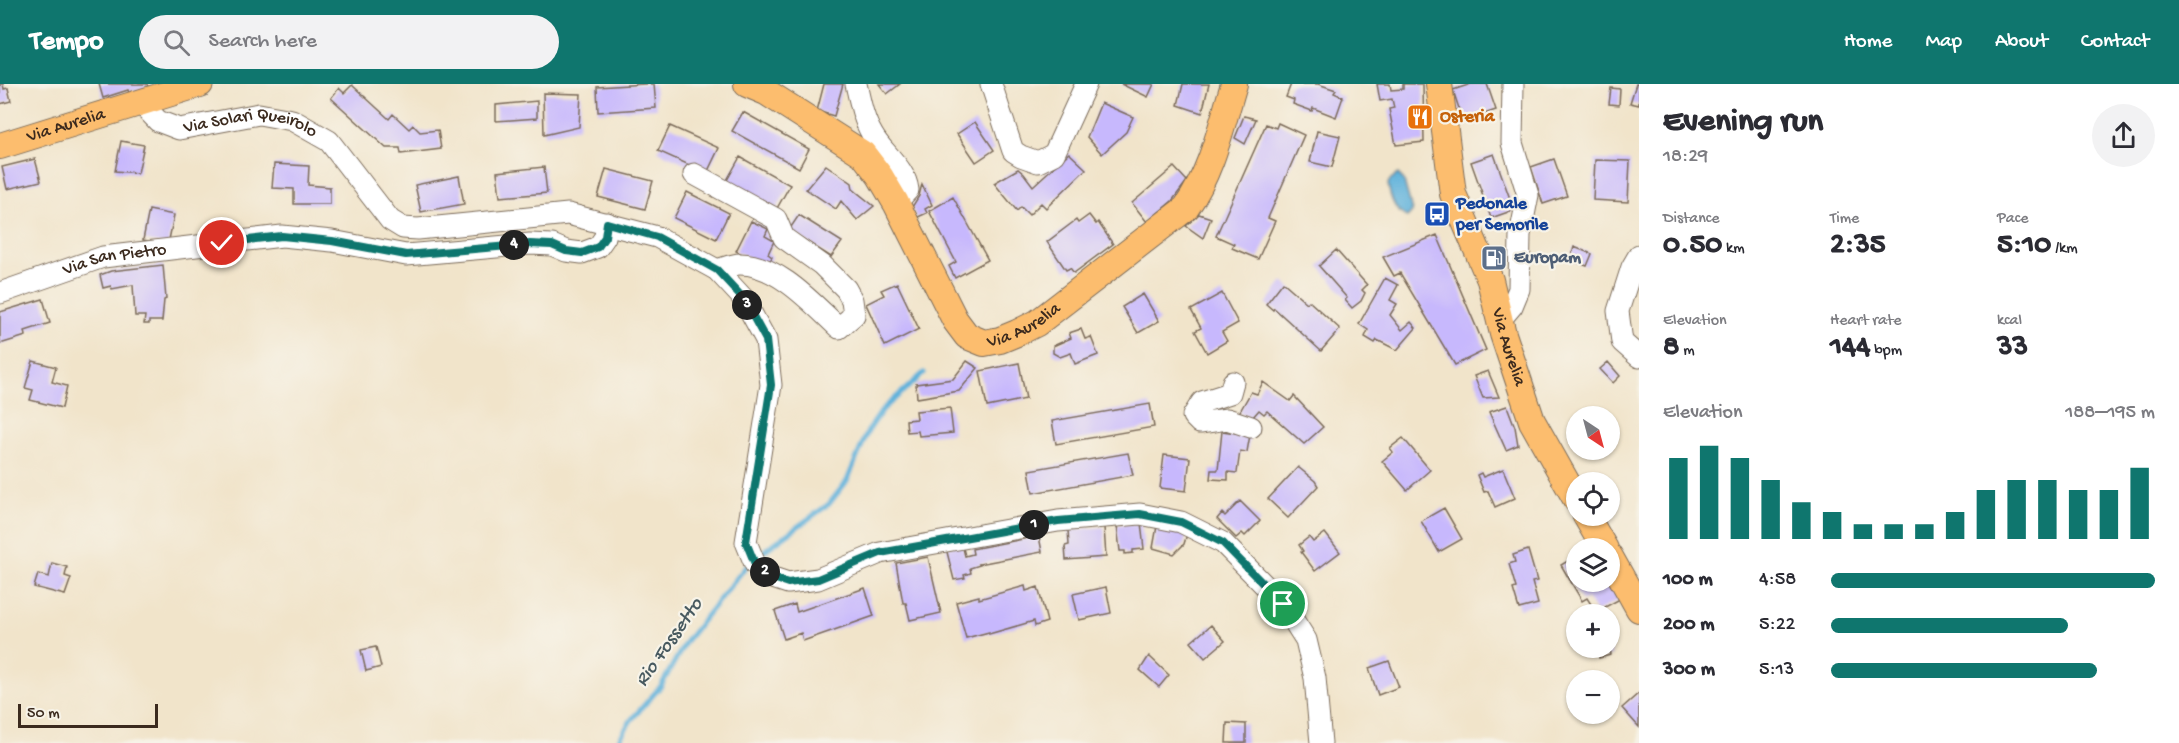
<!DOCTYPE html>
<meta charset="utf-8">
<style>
body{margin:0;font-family:"Gochi Hand",sans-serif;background:#f2f2f3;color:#2b2b33;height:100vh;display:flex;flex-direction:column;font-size:22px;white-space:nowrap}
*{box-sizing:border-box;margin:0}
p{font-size:20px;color:#7c7c81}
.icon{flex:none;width:33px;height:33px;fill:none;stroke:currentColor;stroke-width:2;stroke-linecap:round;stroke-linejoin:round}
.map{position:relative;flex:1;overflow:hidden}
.details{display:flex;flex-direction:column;background:#fff;width:540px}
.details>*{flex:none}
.needle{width:39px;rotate:144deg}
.buttons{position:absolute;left:1566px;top:322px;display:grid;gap:12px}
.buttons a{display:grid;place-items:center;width:54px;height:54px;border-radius:50%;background:#fff;box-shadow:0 2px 4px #0004;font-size:30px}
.scale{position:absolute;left:18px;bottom:15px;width:140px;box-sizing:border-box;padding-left:6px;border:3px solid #3b2a1e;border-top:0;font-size:16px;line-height:21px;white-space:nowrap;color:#3b2a1e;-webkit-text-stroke:4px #f7f3e8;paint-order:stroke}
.pin{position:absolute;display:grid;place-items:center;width:51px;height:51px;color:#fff;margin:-26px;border:3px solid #fff;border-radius:50%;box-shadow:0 2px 6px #0007}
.km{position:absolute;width:30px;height:30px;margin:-15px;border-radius:50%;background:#222;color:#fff;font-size:16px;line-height:30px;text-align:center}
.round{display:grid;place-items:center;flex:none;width:63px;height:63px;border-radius:32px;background:#f2f2f3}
.head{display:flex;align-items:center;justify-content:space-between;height:102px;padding:0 24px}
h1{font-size:33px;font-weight:700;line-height:45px}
.metrics{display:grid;grid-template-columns:repeat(3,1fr);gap:9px;height:102px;padding:6px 24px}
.metrics div{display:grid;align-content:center}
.metrics b{font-size:30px;font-weight:700}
.metrics small{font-size:16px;font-weight:400}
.metrics p{font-size:16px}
.chart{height:168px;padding:12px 24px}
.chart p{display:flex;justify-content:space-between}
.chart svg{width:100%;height:108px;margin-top:6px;stroke:#0f766e;stroke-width:6}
ul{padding:0 24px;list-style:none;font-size:20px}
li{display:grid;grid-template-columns:96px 72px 1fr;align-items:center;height:45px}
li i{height:15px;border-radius:8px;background:#0f766e}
header{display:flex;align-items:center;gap:36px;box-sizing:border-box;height:84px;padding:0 30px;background:#0f766e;color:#fff}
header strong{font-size:28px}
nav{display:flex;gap:33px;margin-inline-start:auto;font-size:21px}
.search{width:420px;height:54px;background:#f2f2f3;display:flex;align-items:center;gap:15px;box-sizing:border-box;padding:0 21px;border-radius:33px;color:#7c7c81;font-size:22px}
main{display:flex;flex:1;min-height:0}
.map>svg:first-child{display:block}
</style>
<header>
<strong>Tempo</strong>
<div class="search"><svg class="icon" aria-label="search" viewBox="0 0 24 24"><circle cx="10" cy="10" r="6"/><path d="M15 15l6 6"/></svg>Search here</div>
<nav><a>Home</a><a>Map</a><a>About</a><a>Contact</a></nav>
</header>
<main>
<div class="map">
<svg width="1639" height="659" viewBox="0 0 1639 659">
<rect width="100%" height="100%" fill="#f7f3e8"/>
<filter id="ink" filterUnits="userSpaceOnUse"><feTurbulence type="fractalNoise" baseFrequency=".0167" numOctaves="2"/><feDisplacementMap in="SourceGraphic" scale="12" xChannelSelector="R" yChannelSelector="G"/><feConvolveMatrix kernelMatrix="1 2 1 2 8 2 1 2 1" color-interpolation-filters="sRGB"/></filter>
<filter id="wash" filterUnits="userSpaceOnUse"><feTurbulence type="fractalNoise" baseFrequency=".008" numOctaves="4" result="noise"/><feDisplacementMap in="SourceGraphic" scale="24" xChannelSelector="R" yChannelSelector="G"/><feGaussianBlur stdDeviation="1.35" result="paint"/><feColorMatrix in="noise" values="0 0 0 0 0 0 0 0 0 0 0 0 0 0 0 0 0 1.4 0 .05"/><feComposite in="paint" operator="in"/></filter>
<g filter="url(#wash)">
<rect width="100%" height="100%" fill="#f1e4ca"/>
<path fill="#60b2db" stroke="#4e6e7c" stroke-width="1.5" d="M1398,90L1404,96C1406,107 1410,116 1412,128L1407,133C1394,128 1390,113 1388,100L1391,95Z"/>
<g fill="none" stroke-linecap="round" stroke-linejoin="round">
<path stroke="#60b2db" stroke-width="5" d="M757,472L829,420L847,397L868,347L883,325L924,289
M617,659L631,636L661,602L686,557L748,480"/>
</g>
<g id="blocks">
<path fill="#c7b8fd" d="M0,0H3L4,5L8,4L11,17L0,20Z
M99,0H147L148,3L129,9L128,6L103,14Z
M645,0H654L656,24L598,28L597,3Z
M824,0H843L834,32L817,27Z
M879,0H900L887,10Z
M1121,0H1154L1148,13Z
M1183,0H1209L1202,29L1178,21Z
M1291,0H1318L1336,6L1334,9L1343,13L1336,33L1313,24L1312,27L1293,20L1294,16L1286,13Z
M1377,0H1390L1391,6L1403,5V0H1423L1424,58L1396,61L1389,25L1394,24L1392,15L1380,17Z
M1471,0H1487L1496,26L1463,37L1453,6Z
M1636,0L1639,1V21L1630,19Z
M352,1L389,35L393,30L409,45L413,41L420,48L438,46L441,65L401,70L400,64H386L331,14L339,4L344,9Z
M1611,4L1620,5L1619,21L1609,20Z
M543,9L581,10L579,43L544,51Z
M537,17V34L496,37V21Z
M1101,19L1133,33L1126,48L1102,70L1087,53Z
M743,28L809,65L799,84L732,47Z
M1244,32L1256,35L1245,60L1235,54Z
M975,38L994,66L976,78L957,50Z
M1278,39L1304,51L1268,134L1275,137L1258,175L1232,164L1234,160L1216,152L1266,40L1276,44Z
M670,42L719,64L707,89L658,67Z
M1317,47L1340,52L1332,83L1310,78Z
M121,57L144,61L138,89L115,87Z
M1069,69L1086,85L1046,124L1041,119L1029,131L1021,123L1017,127L994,99L1018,85L1024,90L1033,102Z
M1494,70L1514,126L1491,134L1471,78Z
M740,73L790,101L776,126L726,98Z
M35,75L41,97L7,105L2,83Z
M1554,75L1567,112L1543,120L1531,83Z
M1595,76L1630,77L1628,118L1593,116Z
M274,80L309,82L308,101L330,103V120H294V105L272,104Z
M826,81L852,99L853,105L874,122L857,136L841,117L836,125L806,105Z
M544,83L547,109L500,113L497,88Z
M1174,83L1187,97L1172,117L1147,138L1132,119Z
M606,85L653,97L645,125L598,113Z
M459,92L464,120L421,128L415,101Z
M922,100L932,121L925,125L927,129L916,134L912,123L919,112Z
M687,108L729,129L716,155L674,134Z
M953,113L988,176L955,194L949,182L956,178L929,127Z
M149,126L174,131L168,161L143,156Z
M1199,130L1211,134L1203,154L1186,142Z
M799,131L842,158L831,173L789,146Z
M1089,131L1096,140L1098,138L1113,160L1074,189L1070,184L1066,186L1047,158L1076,136L1078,139Z
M751,137L768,145L765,152L774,157L768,170L772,173L769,179L756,177L736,167Z
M1437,151L1486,266L1455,281L1400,189L1394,192L1383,173Z
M1574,163L1592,170L1587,182L1570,176Z
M1336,166L1367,201L1362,206L1365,209L1361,217L1352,224L1345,216L1347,214L1319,182Z
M163,181L166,215L164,216L162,237H149V240H144L145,232H135L133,201L112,205L111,202L103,204L100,191L111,187Z
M1385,194L1398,201L1390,216L1397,220L1390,231L1402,246L1411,238L1416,244L1397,266L1377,256L1375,259L1365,253L1368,246L1359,240Z
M1283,198L1307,219L1309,217L1340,245L1321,267L1274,224L1273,226L1266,220Z
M897,199L919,245L885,262L866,220L884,211L881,206Z
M1222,209L1238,239L1222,248L1227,257L1207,269L1195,247L1201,244L1191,226Z
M1143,210L1159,237L1138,249L1122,223Z
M43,215L50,239L25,247L26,252L0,260V228Z
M1081,245L1085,255L1091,253L1098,271L1075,280L1071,269L1060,273L1053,269V262L1071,254L1069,249Z
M33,277L56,283L52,298L67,302L62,324L30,316L33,306L25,304Z
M967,277L978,284L959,307L917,314L916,300L953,295Z
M1608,278L1620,292L1613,299L1600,285Z
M1019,279L1026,315L987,323L980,287Z
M1488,287L1499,313L1483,314L1474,292Z
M1263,298L1290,317L1294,312L1323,343L1304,360L1267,327L1264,330L1259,326L1252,334L1239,329L1251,308L1257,310Z
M1150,320L1154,343L1056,360L1052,337Z
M1507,322L1515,343L1518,361L1506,366L1489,328Z
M950,324L953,349L919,352L918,347L907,348L906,336L917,335L916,327Z
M1222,347L1250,351L1247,368L1240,367L1237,389L1228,388V396L1210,395L1211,386H1218Z
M1403,354L1430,386L1407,406L1382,377L1393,368L1390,364Z
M1128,369L1133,391L1033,409L1029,386Z
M1164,371L1190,374L1186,407L1160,404Z
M1298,383L1315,397L1318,402L1288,434L1268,415Z
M1503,385L1515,414L1495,423L1488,407L1484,408L1477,391L1481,389L1483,393Z
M1240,417L1260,437L1245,452L1242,449L1236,454L1217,435L1222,429L1225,432Z
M1444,424L1462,455L1439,468L1421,437Z
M1141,439L1144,465L1133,466V469L1125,470V467H1120L1117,441Z
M1157,442L1187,450L1184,460L1174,470L1153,464Z
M1104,443L1106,473L1066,476L1065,462L1069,461L1068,446Z
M1325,449L1340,468L1315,487L1301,468L1303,467L1299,461L1309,453L1313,458Z
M1039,452L1042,468L979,480L980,481L970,484L971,489L964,491L965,494L954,496L946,464L962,460L965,472L973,470L972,465Z
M1528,466L1537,497L1532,498L1538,520L1519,525L1513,505L1516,504L1509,480L1515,478L1513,471Z
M1576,472V498H1610L1620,515L1596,528L1587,514L1582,517L1561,481Z
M928,473L941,529L910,536L906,519H903L896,479Z
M52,479L67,483L65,492L71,494L65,511L34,503L38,490L49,493Z
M1025,502L1026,507L1038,503L1047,538L1035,542L1034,537L989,550V548L966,554L956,518L979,512V515Z
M1106,503L1111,529L1079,536L1073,510Z
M865,504L874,532L803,557L801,549L784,555L775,527L795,520L797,528Z
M1211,541L1225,557L1205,574L1191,558Z
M376,563L381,583L366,587L361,566Z
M1598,564H1610L1611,571L1599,574Z
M1149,572L1169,591L1159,603L1140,586Z
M1389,577L1399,603L1378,611L1369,584Z
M1639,609V643L1622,624Z
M1227,639L1246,640V659H1226Z"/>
</g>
</g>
<g filter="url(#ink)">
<use href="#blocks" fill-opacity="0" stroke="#7b6b5a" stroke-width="1.5"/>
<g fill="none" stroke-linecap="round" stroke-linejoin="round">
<defs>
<g id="minor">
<path d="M856,0C860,17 863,35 872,50C883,70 905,83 908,106L896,119"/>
<path d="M991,0L1013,67L1021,72L1038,78L1054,70L1086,0"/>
<path id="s1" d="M140,18L158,37L179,45L259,30L292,36L329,57L390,136L403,144L418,145L568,130L657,153L717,186L743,214L766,256L771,301L746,458L755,480L770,493L788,499L818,495L880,469L1058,437L1140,430L1181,438L1223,459L1283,520L1306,556L1315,594L1321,659"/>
<path d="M694,90L776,135L784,154L822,181L846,205L852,216L854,231L839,244C814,221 778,180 740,180C733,180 724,184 717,186"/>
<path d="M1639,171L1632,183L1618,227L1622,258L1639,273"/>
<path id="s2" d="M0,209L103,173L282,152L332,157L406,171L530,160L552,161L566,167L582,169L598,163L605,153L607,139"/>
<path d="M1500,236L1512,222L1519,205L1520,151L1528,111L1512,59L1513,0"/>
<path d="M1233,298L1230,309L1202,318L1193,332L1200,339L1227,335L1251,343"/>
</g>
<g id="major">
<path id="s3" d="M747,0L766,8L863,70L880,92L896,119L955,236L967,252L984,259L1000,256L1017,249L1037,239L1186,124C1212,87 1221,43 1234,0"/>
<path id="s4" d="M1439,0L1453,110L1490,196L1503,250L1532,337L1576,415"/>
<path id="s5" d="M0,62L200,0"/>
<path d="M1586,432L1605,465"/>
<path d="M1610,473L1639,525"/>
</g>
</defs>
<use href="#minor" stroke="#7b6b5a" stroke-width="23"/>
<use href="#major" stroke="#7b6b5a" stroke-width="28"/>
<use href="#minor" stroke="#fff" stroke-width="21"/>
<use href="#major" stroke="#fcbd6e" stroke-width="26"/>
</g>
</g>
<g fill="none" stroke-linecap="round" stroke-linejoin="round" filter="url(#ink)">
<defs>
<path id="route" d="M222,159L282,152L332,157L406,171L530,160L552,161L566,167L582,169L598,163L605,153L607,139L657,153L717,186L743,214L766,256L771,301L746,458L755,480L770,493L788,499L818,495L880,469L1058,437L1140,430L1181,438L1223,459L1283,520"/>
</defs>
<use href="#route" stroke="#fff" stroke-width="12"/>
<use href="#route" stroke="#0f766e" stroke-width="8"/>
</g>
<defs>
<symbol id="restaurant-square" viewBox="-11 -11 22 22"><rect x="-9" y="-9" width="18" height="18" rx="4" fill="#e8710a" stroke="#f7f3e8"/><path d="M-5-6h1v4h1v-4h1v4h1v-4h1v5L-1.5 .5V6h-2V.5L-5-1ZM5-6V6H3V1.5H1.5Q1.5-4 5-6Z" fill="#fff"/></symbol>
<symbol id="bus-square" viewBox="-11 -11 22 22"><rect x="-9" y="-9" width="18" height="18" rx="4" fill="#1a4fb4" stroke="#f7f3e8"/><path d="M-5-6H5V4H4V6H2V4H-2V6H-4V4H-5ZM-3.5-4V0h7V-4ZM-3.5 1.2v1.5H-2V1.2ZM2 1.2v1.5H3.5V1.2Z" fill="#fff"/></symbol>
<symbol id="fuel-square" viewBox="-11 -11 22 22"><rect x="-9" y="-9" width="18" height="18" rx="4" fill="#5c6f8a" stroke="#f7f3e8"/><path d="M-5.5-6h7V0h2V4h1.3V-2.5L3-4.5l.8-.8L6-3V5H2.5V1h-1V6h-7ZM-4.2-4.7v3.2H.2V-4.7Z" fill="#fff"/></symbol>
</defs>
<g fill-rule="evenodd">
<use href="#restaurant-square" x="1405" y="18" width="30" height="30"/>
<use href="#bus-square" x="1422" y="115" width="30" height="30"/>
<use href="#fuel-square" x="1479" y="159" width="30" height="30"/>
</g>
<g text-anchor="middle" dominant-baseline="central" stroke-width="4.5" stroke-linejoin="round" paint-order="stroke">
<g font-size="18" font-weight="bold" fill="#c56008" stroke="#f7f3e8" text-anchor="start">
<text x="1440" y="33">Osteria</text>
</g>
<g font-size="18" fill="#3b2a1e" stroke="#f7f3e8">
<text stroke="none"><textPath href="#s5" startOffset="69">Via Aurelia</textPath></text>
<text stroke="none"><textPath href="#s1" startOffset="122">Via Solari Queirolo</textPath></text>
<text stroke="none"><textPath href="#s2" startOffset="120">Via San Pietro</textPath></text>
<text stroke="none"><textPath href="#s3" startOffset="408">Via Aurelia</textPath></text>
<text stroke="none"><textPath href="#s4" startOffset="274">Via Aurelia</textPath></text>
</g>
<g font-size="18" font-weight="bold" fill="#164399" stroke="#f7f3e8" text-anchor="start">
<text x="1456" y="120">Pedonale<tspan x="1456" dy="21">per Semorile</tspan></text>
</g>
<g font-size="18" font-weight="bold" fill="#4e5e75" stroke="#f7f3e8" text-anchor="start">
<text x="1514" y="174">Europam</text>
</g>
<g font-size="20" font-style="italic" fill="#485a60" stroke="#f7f3e8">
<text transform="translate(670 559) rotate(-55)">Rio Fossetto</text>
</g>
</g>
</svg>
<div class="buttons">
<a><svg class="needle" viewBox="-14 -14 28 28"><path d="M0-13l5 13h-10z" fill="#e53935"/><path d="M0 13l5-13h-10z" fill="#7c7c81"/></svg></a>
<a><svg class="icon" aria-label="locate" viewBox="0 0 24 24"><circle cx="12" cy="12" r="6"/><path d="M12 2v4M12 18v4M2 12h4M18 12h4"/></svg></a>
<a><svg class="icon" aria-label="layers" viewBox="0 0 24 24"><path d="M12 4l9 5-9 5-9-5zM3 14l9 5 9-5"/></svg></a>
<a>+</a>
<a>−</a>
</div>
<div class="scale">50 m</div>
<div class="pin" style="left:1283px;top:520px;background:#1e9e55"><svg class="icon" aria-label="arrive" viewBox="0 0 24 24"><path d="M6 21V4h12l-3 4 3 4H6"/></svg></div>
<div class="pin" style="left:222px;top:159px;background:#d93025"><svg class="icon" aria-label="check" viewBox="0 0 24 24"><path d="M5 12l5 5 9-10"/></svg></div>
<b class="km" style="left:1034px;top:441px">1</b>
<b class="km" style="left:765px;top:488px">2</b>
<b class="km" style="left:747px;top:221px">3</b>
<b class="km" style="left:514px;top:161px">4</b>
</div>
<section class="details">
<div class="head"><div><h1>Evening run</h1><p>18:29</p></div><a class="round"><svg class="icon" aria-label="share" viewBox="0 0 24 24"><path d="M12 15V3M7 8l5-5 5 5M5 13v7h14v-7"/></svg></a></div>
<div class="metrics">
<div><p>Distance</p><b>0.50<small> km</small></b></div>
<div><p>Time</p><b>2:35</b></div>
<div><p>Pace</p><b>5:10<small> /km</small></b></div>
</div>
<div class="metrics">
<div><p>Elevation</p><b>8<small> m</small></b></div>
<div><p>Heart rate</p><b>144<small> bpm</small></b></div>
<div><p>kcal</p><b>33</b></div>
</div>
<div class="chart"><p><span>Elevation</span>188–195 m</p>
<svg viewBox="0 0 160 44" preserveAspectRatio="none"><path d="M5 44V11M15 44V6M25 44V11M35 44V20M45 44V29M55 44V33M65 44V38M75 44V38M85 44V38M95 44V33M105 44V24M115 44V20M125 44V20M135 44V24M145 44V24M155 44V15"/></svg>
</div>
<ul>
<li><b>100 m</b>4:58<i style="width:100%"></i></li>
<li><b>200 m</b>5:22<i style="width:73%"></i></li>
<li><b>300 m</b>5:13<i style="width:82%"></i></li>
</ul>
</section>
</main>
